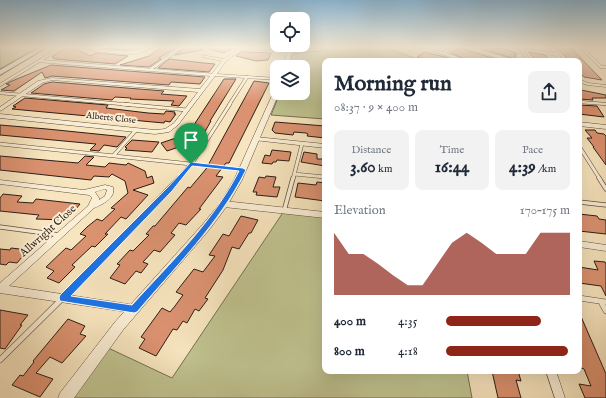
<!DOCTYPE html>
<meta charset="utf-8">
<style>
body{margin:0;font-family:"IM FELL English",serif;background:#f2f2f3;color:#1f2937;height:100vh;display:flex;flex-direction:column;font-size:15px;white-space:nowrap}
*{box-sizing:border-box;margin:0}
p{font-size:13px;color:#747a83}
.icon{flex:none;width:22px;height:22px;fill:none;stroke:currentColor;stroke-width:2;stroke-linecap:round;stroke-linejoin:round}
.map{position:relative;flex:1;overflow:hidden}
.side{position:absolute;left:322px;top:58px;width:260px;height:316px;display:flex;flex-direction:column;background:#fff;border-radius:8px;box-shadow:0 4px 16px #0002}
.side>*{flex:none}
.fabs{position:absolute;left:270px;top:12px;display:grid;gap:8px}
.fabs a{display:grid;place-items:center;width:40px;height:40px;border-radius:8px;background:#fff;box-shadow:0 4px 16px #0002;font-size:20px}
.pin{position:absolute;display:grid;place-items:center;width:34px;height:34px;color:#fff;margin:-41px -17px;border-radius:50% 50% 50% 0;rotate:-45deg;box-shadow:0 0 4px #0007}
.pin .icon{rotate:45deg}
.round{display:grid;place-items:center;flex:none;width:42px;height:42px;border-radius:8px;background:#f2f2f3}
.overview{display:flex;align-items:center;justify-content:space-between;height:68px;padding:0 12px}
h1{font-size:22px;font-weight:800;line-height:30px}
.metrics{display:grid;grid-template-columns:repeat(3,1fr);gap:6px;height:68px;padding:4px 12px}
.metrics div{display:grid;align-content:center;border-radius:8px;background:#f2f2f3;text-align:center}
.metrics b{font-size:17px;font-weight:800}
.metrics small{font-size:11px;font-weight:400}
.metrics p{font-size:11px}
.chart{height:112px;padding:8px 12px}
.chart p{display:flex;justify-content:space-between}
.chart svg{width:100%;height:72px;margin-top:4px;fill:#8f2418;opacity:.7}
ul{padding:0 12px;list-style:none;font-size:13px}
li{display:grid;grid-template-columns:64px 48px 1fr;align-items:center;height:30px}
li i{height:10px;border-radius:5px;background:#8f2418}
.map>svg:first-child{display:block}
</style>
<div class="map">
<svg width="606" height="398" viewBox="0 0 606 398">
<rect width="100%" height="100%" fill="#f7e5bf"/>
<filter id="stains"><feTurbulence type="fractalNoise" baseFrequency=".005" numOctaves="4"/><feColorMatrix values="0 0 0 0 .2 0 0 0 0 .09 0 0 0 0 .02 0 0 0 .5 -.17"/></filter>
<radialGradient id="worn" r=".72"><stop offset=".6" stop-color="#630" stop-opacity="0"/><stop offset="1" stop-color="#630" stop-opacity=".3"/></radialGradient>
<path fill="#c0c390" stroke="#767054" d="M0,47H39L0,69Z
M348,47H384L423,61H325V119L271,115L280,93H303V67H289L292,54Z
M284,211L325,215V371H467L472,398H65L104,346L172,378Z"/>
<path fill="#db9270" stroke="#2d1d17" d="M68,47H72L90,56L96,53L128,56L115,64L55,59L52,57Z
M104,47H140L133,49L122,50L102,48Z
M162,47H177L159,58L161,59L149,67L120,65L149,56Z
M185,47H202V50L175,55Z
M209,47H235L224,53L209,49Z
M461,47H463L465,50L503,61H469L451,53Z
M476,47H490L499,49L501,48L516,53L515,59Z
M556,47H568L572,49L602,80L584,77L579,72V61H570Z
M242,51L246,52L271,53L268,60L256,61L236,56Z
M424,52L445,57L457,61H429L417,57Z
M528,52L545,55L548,59H545L546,61H537Z
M169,59L204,63L215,64L209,72L158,68Z
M51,65L205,77L200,84L171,82L169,85L52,76L45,78L42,72L14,91L1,90L10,85L6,84L12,81Z
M224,79H236L210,121H211L203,135L188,134Z
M254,81L269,83L229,163H226L216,176L223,177L199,209H201L186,225L179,223L171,233L175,235L160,252L154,250L143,262L148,264L141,273L136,271L125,284L110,278L120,265L117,264L130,250L133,251L149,235L146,234L153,226H155L188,187L190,188L206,169Z
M52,82L164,91L161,94L187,96L179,106L171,105L174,101L130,99L131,98L115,97L112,100L31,93L44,84Z
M581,90L606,95V98H592L593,100L579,99V91Z
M25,98L108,105L106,108L148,113L164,114L166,111L175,112L174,114H176L170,122L165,121L164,123L12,109L16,107L13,106Z
M579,105L597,106L604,117L579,114Z
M275,122L325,126V138L307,136L308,134L306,133L294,132L293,135L275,133L272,130Z
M0,125L47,129L126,137L117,147L104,145L99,151L90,150L96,144L0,135Z
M585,130H595L597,133L604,134L606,136V165L593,147H594L587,138H592Z
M185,135L191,143L167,151L161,143Z
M132,140L159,142L152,152L125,150L127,148L125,147Z
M272,150L291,152L289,161L277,160L276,162H273L272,164L262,163L265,155L270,156Z
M304,152L317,154V159H325V166L301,162Z
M0,156L78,163L85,156L94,157L86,165L105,167L109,163L126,165L128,163L145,171L147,178L152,176L154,183L133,190L148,195L126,219L121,217L105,234H108L95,247L92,246L72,265L75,267L59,283L47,278L54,271L46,267L66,248L71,250L86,236L80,234L87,227L97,219L102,221L115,209L111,208L128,193L125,181L112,174L109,177L94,176L91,180L0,170Z
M266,176L276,177L273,187H280L277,197L256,195L257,192H253L259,177L265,178Z
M317,182L325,183V201L295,197L298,183L316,185Z
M3,194L22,196L17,202L33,203L36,199L80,204L67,220L36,219L39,215L0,211V198Z
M579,214L597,216L599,219L606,220V234L579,231Z
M241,216L258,220L251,233H249L239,249L232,247L223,270L205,298L208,299L199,311L195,309L187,323L183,321L177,330L173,329L156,356L139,348L145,339L141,337L162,308L170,312L175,306L183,295L176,292L194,269L203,272L215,256L209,255L223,234L229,236Z
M11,248L28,250L17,263L9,262L6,265L0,264V249L10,250Z
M594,261L605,262L606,264V296L601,286L579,283V267L598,270Z
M0,310L28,315L20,325H22L5,349L0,348Z
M579,312L606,374V398H585L579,384L591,386L584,369L581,368L579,363Z
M68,319L85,326L80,334L86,336L62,363L50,357L36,373L53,379L40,397L12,385L20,375L23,376L34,362L33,361Z
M492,371H518L521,381L516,380L521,398H498Z"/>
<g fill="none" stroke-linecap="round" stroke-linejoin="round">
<defs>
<path id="service-far3" d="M466,47L513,61
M520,47L529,61
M581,47L601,67H606
M40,61L214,75
M151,69L182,47
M0,85L62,47
M0,93L133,105
M579,102L606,104
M229,105L247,77"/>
<path id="service-far2" d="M122,104L187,110
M0,144L191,164
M579,146L600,179
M114,155L136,130
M294,174L325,177
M178,179L193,162L230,104
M293,179L302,144"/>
<path id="service-far1" d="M599,178L606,189
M579,202L606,205
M284,211L293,178
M0,227L60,235
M86,275L179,178"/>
<path id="service" d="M579,298L606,302
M601,302L606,311
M0,360L87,274"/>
<path id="minor" d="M89,47H93L95,49C107,50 119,52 130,51C138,51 145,47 152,47C136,59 113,53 95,51L91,50Z
M240,47H245L226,61L217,74L277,78V80L215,76L178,125L169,132L155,134L0,118V114L155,130L165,129L174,123L198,92L52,80L42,83L2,110L0,111V107L38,81L52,78L200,89L222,61L202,57V55L224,59Z
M421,47H427L443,52L449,47H453L447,53L468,61H462Z
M507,47H516L554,53L549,47H553L564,61H560L556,56Z
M579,79L588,83L606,85V87L587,85L579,82Z
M579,122L606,125V129L579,126Z
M256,137L325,144V148L254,140L253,139Z
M0,180L84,190L105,185L113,187C116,198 103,204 94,208L9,286L134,305L137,306L139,309L137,312L134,313L0,293V283L88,206L92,198L89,195L0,184ZM105,189L107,190L105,196L99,200V198L95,192Z
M224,201L325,212V218L224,207L220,204Z
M579,241L606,245V251L579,247Z
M546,371H556L565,398H555Z"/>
<path id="tertiary" d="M248,47L295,49L355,47L352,49L292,52L289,67H283L287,52L251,49Z
M277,89V93H279L242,180L227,206L209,230L123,330L74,398H58L60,393L115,322L203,224L221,202L234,180L274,91Z"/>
<path id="secondary" d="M40,47H47L0,75V70Z"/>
</defs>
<use href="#service-far3" stroke="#604f41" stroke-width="3.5"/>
<use href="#service-far2" stroke="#604f41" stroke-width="4"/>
<use href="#service-far1" stroke="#604f41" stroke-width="5"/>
<use href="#service" stroke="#604f41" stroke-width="6"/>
<use href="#minor" stroke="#604f41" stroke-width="1"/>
<use href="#tertiary" stroke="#604f41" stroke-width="1"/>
<use href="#secondary" stroke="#2d1d17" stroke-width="2"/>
<path stroke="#2d1d17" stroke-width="1" stroke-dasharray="0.5 1.5" stroke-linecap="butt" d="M0,50L6,47
M197,165L235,169"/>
<use href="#service-far3" stroke="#faeed5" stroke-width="2.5"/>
<use href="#service-far2" stroke="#faeed5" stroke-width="3"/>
<use href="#service-far1" stroke="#faeed5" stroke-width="3.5"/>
<use href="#service" stroke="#faeed5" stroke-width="5"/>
<use href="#minor" fill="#faeed5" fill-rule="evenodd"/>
<use href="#tertiary" fill="#faeed5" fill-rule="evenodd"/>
<use href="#secondary" fill="#faeed5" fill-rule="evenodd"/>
</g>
<linearGradient id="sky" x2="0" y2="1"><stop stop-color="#8bb8d6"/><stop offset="0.46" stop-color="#fbf3e2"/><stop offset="1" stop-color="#fbf3e2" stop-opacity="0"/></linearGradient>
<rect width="606" height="103" fill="url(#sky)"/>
<path fill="#1a73e8" stroke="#fff" fill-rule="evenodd" d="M191,162L243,168L246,170C219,224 175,267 137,312L134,313L60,301L59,298L60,295L167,188ZM192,166L239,171C213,222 170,263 132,305L71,296L172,191Z"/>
<g text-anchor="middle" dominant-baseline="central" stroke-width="4" stroke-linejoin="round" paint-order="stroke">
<g font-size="9" fill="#2d1d17" stroke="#faeed5">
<text transform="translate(111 118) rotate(6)">Alberts Close</text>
</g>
<g font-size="11" fill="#2d1d17" stroke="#faeed5">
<text transform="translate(48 231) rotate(-42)">Allwright Close</text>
</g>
</g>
<rect width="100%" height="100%" filter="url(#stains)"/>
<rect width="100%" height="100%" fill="url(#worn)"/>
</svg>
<div class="fabs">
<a><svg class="icon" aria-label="locate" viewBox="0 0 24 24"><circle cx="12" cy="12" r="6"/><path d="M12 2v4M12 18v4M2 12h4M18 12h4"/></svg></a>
<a><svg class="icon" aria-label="layers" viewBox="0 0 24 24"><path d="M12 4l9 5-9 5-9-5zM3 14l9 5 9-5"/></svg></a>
</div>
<div class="pin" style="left:191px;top:164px;background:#1e9e55"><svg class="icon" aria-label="arrive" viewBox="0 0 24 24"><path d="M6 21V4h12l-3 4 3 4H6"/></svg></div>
<section class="side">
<div class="overview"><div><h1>Morning run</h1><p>08:37 · 9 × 400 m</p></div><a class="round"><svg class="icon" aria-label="share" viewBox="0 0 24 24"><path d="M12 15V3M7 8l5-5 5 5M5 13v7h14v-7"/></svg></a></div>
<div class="metrics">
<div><p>Distance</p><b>3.60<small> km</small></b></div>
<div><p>Time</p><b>16:44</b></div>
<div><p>Pace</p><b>4:39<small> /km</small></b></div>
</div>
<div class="chart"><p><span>Elevation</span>170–175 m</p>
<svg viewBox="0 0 160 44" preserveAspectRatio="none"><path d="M0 44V6L10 19L20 19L30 25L40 32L50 38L60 38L70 25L80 12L90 6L100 12L110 19L120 19L130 19L140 6L150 6L160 6V44z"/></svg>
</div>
<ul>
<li><b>400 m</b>4:35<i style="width:77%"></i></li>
<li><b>800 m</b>4:18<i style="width:98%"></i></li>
</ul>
</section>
</div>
